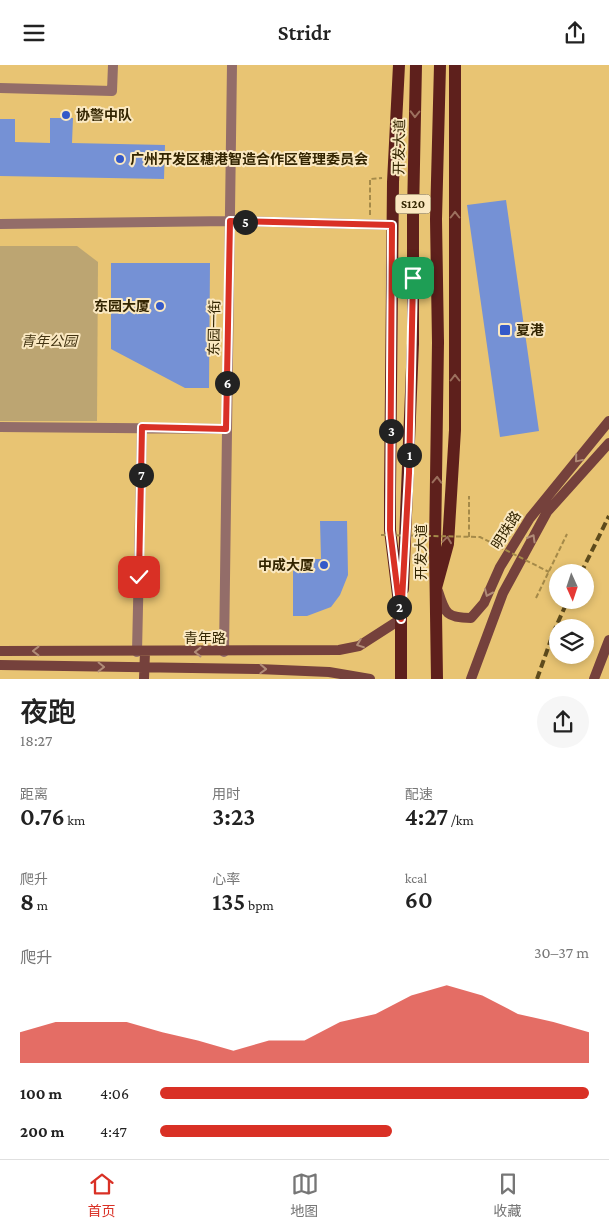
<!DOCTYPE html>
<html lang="zh">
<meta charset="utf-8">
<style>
body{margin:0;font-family:"Crimson Pro","Noto Sans SC",serif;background:#f6f6f6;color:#222;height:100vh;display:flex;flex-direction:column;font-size:19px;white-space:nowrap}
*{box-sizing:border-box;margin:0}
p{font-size:16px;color:#767676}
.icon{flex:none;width:28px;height:28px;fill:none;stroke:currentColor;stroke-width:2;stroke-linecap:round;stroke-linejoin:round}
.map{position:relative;height:614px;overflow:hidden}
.side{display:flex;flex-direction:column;background:#fff;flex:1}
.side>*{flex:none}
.needle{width:32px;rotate:177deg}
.fabs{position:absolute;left:549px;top:499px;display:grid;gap:10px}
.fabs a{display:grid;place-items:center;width:45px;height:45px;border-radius:50%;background:#fff;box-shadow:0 2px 8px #0003;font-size:25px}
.pin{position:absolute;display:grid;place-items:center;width:42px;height:42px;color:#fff;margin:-21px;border-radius:10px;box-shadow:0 2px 8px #0006}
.km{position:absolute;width:25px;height:25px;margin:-12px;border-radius:50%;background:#222;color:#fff;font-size:14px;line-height:25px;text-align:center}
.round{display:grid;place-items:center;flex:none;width:52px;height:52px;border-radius:26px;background:#f6f6f6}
.head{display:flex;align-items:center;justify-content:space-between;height:85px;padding:0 20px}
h1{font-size:28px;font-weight:600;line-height:38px}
.figures{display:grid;grid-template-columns:repeat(3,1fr);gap:8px;height:85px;padding:5px 20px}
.figures div{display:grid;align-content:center}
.figures b{font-size:25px;font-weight:600}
.figures small{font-size:14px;font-weight:400}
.figures p{font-size:14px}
.chart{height:140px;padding:10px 20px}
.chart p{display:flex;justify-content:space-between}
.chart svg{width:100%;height:90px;margin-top:5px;fill:#d93025;opacity:.7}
ul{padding:0 20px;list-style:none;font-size:16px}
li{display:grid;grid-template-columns:80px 60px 1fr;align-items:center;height:38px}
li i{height:12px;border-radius:6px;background:#d93025}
header{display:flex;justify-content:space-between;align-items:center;height:65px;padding:0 20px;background:#fff;font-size:22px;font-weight:600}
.dock{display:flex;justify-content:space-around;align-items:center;height:70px;border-top:1px solid #e0e0e0;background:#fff;font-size:14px;color:#767676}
.dock a{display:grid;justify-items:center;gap:2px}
.dock .selected{color:#d93025}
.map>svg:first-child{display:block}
</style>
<header><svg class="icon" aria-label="menu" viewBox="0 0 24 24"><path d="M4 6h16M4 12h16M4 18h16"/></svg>Stridr<svg class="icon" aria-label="share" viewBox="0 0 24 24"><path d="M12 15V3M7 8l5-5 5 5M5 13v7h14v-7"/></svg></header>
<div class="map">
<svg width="609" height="614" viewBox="0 0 609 614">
<rect width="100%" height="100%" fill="#e8c473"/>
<path fill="#bca572" d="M0,181H77L98,197L97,356H0Z"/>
<path fill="#7591d5" d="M50,53H73L72,78L165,80L164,114L0,111V54H15V77L50,78Z
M506,135L539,366L500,372L467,140Z
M111,198H210L209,323H185L111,284Z
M320,456H347L348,510L340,530L331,542L307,551H293V506L306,494H321Z"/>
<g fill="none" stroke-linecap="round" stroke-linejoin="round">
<path stroke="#a58a49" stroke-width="2" stroke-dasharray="5 2.5" stroke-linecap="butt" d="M370,150V114L382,113
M469,472V431
M536,533L567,469"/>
<path stroke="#936d69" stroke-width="10" d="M0,23L112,26L113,0
M0,159L230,156L392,160
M0,362L226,364
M137,587L142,362
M224,587L232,0"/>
<path stroke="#75413c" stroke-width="10" d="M438,526C445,548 446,553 471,553L484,538L500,502L530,453L609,356
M0,586L339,585L359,581L401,554
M0,600L258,604L329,607L370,614
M144,614L145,587
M471,614L503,528L547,447L609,378
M594,614L609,575"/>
<path stroke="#5e201c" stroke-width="12" d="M399,0L393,117L390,427V465L401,554
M436,523L448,479L455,365V0
M403,524L413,278
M401,614V547
M437,614L435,482L438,277"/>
<path stroke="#5e4b1c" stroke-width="4" stroke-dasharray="8 4" stroke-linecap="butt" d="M581,508L609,451
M537,614L554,566L568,535"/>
<path stroke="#a58a49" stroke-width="2" stroke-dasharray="5 2.5" stroke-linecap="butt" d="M381,470L480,472L549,507"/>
<path stroke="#5e201c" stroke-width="12" d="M438,277L436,154L440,0
M413,278V149L416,0"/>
</g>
<defs><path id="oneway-chevron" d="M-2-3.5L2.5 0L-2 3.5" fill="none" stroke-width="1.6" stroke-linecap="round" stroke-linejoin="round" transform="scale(1.25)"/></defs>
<g stroke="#9c705e">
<use href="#oneway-chevron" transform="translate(415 49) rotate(91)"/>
<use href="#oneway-chevron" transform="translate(455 150) rotate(-90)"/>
<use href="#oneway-chevron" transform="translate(455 313) rotate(-90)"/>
<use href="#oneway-chevron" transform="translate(437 415) rotate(-88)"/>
<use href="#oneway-chevron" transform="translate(447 475) rotate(-82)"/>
</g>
<g stroke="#b18c78">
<use href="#oneway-chevron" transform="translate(578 394) rotate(130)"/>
<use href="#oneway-chevron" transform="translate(532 473) rotate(-60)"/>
<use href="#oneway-chevron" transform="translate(488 528) rotate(114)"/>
<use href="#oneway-chevron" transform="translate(360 579) rotate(159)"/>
<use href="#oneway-chevron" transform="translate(36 586) rotate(-180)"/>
<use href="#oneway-chevron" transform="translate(198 587) rotate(-180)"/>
<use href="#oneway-chevron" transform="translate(101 602) rotate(1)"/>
<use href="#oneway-chevron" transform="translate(263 604) rotate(2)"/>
</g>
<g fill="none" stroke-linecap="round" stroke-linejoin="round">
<defs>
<path id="route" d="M139,512L142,362L226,364L230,156L392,160L390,465L401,554L409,408L413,213"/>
</defs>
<use href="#route" stroke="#fff" stroke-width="10"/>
<use href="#route" stroke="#d93025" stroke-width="6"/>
</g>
<g fill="#3459c9" stroke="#fae8c1" stroke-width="2">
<circle cx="66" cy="50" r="5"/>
<circle cx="120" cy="94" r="5"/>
<circle cx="160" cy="241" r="5"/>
<rect x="499" y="259" width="12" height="12" rx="2.5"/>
<circle cx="324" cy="500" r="5"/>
</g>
<g text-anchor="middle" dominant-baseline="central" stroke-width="4" stroke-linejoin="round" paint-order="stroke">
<rect fill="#fae8c1" stroke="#6e5f3b" stroke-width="1" x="395.5" y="129.5" width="35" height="19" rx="4"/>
<g font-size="12" font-weight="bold" fill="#322401">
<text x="413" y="139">S120</text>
</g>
<g font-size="14" font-weight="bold" fill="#322401" stroke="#fae8c1" text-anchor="start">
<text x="76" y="50">协警中队</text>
<text x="130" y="94">广州开发区穗港智造合作区管理委员会</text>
<text x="150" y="241" text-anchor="end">东园大厦</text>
<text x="516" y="265">夏港</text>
<text x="314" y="500" text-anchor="end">中成大厦</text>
</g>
<g font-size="14" fill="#322401" stroke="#fae8c1">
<text transform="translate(399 82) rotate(-89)">开发大道</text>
<text transform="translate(214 263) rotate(-89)">东园一街</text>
<text transform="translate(506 465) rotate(-58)">明珠路</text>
<text transform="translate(421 487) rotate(-90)">开发大道</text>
<text x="205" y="573">青年路</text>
</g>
<g font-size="14" font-style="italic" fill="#433412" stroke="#fae8c1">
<text x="49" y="276">青年公园</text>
</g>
</g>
</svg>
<div class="fabs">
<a><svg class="needle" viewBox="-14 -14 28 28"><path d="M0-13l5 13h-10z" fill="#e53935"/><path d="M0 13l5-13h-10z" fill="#767676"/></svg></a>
<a><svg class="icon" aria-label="layers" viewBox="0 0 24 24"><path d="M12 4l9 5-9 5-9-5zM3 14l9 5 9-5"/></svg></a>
</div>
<div class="pin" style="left:413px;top:213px;background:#1e9e55"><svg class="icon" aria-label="arrive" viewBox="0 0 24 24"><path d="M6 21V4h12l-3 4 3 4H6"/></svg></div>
<div class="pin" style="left:139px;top:512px;background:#d93025"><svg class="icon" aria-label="check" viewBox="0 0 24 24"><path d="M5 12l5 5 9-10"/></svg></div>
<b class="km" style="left:409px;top:390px">1</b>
<b class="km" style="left:399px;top:542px">2</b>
<b class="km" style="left:391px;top:366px">3</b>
<b class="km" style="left:245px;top:157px">5</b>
<b class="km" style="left:227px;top:318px">6</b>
<b class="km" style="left:141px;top:410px">7</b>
</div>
<section class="side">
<div class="head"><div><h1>夜跑</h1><p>18:27</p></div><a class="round"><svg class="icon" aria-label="share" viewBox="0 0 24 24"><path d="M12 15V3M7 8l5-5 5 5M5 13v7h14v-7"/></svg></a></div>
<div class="figures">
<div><p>距离</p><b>0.76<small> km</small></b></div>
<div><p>用时</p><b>3:23</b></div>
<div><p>配速</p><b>4:27<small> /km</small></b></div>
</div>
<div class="figures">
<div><p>爬升</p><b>8<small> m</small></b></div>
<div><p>心率</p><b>135<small> bpm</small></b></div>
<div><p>kcal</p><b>60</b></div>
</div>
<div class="chart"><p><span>爬升</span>30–37 m</p>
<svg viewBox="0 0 160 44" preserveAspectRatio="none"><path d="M0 44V29L10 24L20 24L30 24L40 29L50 33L60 38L70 33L80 33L90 24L100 20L110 11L120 6L130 11L140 20L150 24L160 29V44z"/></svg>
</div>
<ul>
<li><b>100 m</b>4:06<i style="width:100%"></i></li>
<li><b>200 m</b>4:47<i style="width:54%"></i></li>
</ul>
</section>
<nav class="dock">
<a class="selected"><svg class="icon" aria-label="home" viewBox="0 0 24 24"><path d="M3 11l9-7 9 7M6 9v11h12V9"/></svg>首页</a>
<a><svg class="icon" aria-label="map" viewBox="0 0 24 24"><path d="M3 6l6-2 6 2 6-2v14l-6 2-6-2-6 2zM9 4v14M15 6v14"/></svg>地图</a>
<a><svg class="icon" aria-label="saved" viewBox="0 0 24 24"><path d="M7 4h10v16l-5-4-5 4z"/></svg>收藏</a>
</nav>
